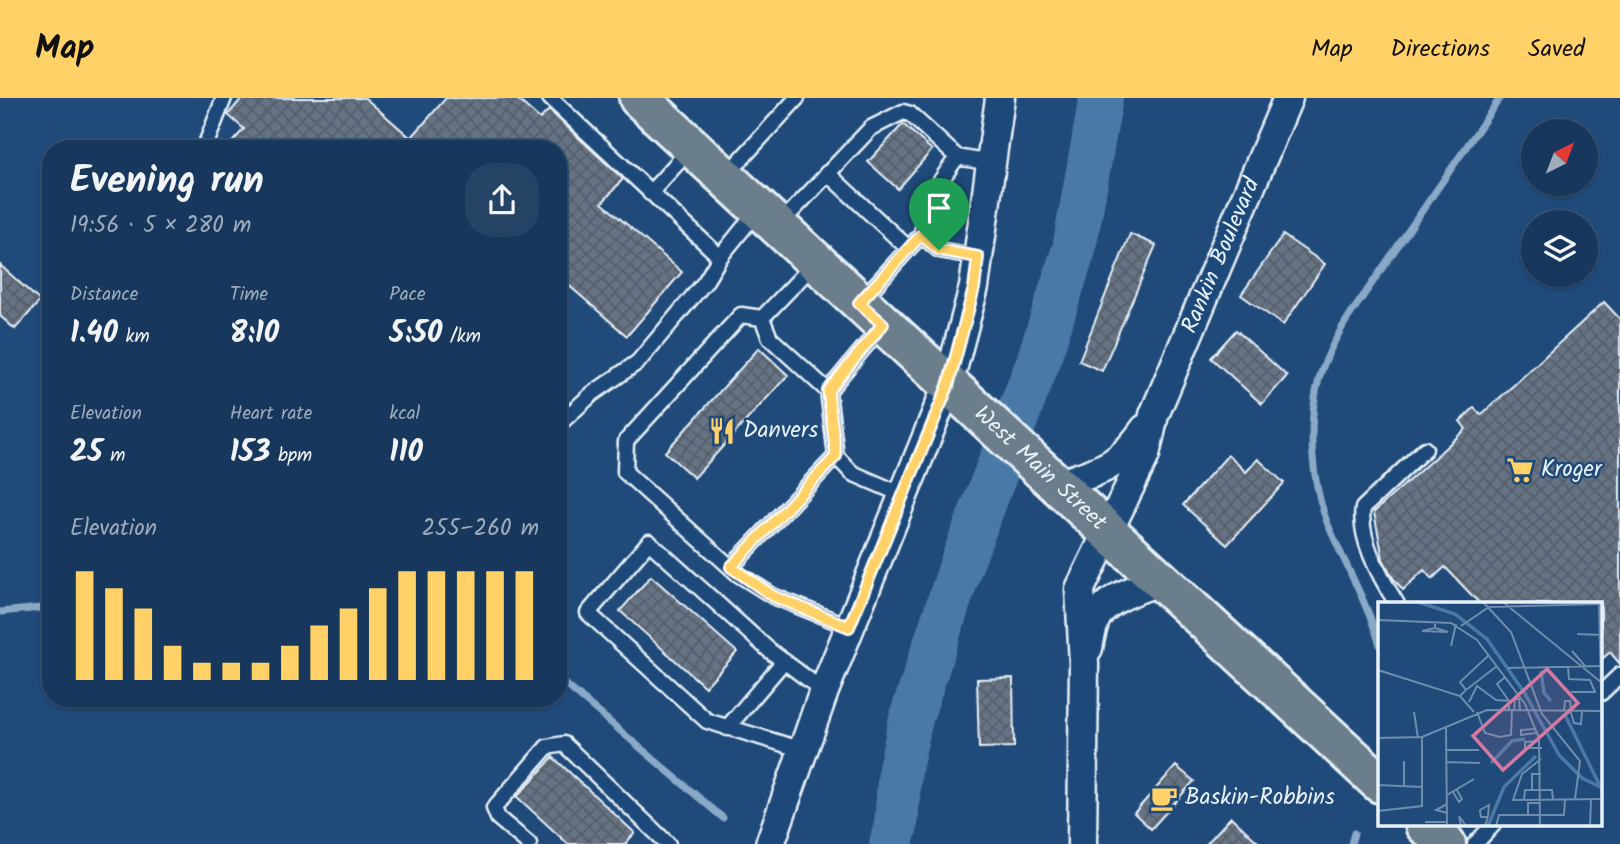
<!DOCTYPE html>
<meta charset="utf-8">
<style>
body{margin:0;font-family:Kalam,sans-serif;background:#244365;color:#f1f3f6;height:100vh;display:flex;flex-direction:column;font-size:26px;white-space:nowrap}
*{box-sizing:border-box;margin:0}
p{font-size:23px;color:#9eacbb}
.icon{flex:none;width:38px;height:38px;fill:none;stroke:currentColor;stroke-width:2;stroke-linecap:round;stroke-linejoin:round}
.map{position:relative;flex:1;overflow:hidden}
.panel{position:absolute;left:42px;top:42px;width:525px;height:567px;display:flex;flex-direction:column;background:#17385c;border-radius:28px;box-shadow:0 2px 5px #0004,0 0 0 2px #365272}
.panel>*{flex:none}
.needle{width:46px;rotate:42deg}
.tools{position:absolute;left:1521px;top:21px;display:grid;gap:14px}
.tools a{display:grid;place-items:center;width:77px;height:77px;border-radius:50%;background:#17385c;box-shadow:0 2px 5px #0004,0 0 0 2px #365272;font-size:35px}
.pin{position:absolute;display:grid;place-items:center;width:60px;height:60px;color:#fff;margin:-72px -30px;border-radius:50% 50% 50% 0;rotate:-45deg;box-shadow:0 0 7px #0007}
.pin .icon{rotate:45deg}
.round{display:grid;place-items:center;flex:none;width:74px;height:74px;border-radius:28px;background:#244365}
.overview{display:flex;align-items:center;justify-content:space-between;height:119px;padding:0 28px}
h1{font-size:38px;font-weight:700;line-height:52px}
.figures{display:grid;grid-template-columns:repeat(3,1fr);gap:10px;height:119px;padding:7px 28px}
.figures div{display:grid;align-content:center}
.figures b{font-size:30px;font-weight:700}
.figures small{font-size:19px;font-weight:400}
.figures p{font-size:19px}
.chart{height:196px;padding:14px 28px}
.chart p{display:flex;justify-content:space-between}
.chart svg{width:100%;height:126px;margin-top:7px;stroke:#ffd166;stroke-width:6}
header{display:flex;align-items:center;gap:42px;box-sizing:border-box;height:98px;padding:0 35px;background:#ffd166;color:#111}
header strong{font-size:33px}
nav{display:flex;gap:38px;margin-inline-start:auto;font-size:24px}
.map>svg:first-child{display:block}
</style>
<header>
<strong>Map</strong>
<nav><a>Map</a><a>Directions</a><a>Saved</a></nav>
</header>
<div class="map">
<svg width="1620" height="746" viewBox="0 0 1620 746">
<defs>
<pattern id="building-cross-hatch" width="8" height="8" patternUnits="userSpaceOnUse" patternTransform="scale(1.75)"><rect width="8" height="8" fill="#667385"/><path d="M0 0l8 8M0 8l8-8" fill="none" stroke="#565e68"/></pattern>
</defs>
<rect width="100%" height="100%" fill="#1f4a7a"/>
<filter id="ink" filterUnits="userSpaceOnUse"><feTurbulence type="fractalNoise" baseFrequency=".0143" numOctaves="2"/><feDisplacementMap in="SourceGraphic" scale="14" xChannelSelector="R" yChannelSelector="G"/><feConvolveMatrix kernelMatrix="1 2 1 2 8 2 1 2 1" color-interpolation-filters="sRGB"/></filter>
<g filter="url(#ink)">
<g fill="none" stroke-linecap="round" stroke-linejoin="round">
<path stroke="#89a9c7" stroke-width="7" d="M0,514L51,509
M1380,547C1367,504 1344,465 1327,424C1311,381 1307,326 1319,281C1325,260 1335,242 1346,223L1500,0
M558,580L723,720
M1351,746L1354,735"/>
<path stroke="#4a79a6" stroke-width="44" d="M891,746L896,727L900,671L911,620L961,467L1038,264L1074,151L1101,0"/>
</g>
<path fill="url(#building-cross-hatch)" stroke="#e8f1f8" stroke-width="2" d="M242,0H365L411,40L446,0H516L540,21L549,12L623,81L602,105L682,174L627,238L558,178V51H226L244,31L228,17Z
M903,26L932,52L898,91L868,64Z
M1130,136L1156,147L1102,273L1079,263Z
M1283,137L1325,166L1283,227L1241,197Z
M0,167L40,203L15,231L0,218Z
M1604,204L1620,221V566L1610,554L1601,562V506H1480L1445,469L1432,481L1424,472L1403,492L1393,480L1383,461L1374,414L1466,331L1460,323L1474,310L1481,317Z
M1236,232L1287,278L1262,306L1211,260Z
M759,250L788,277L694,380L665,354Z
M1228,357L1246,374L1258,361L1284,385L1227,447L1183,407Z
M651,478L737,554L705,589L620,513Z
M1013,580L1014,649L979,650L977,581Z
M553,659L635,735L625,746H568L517,699Z
M1176,668L1194,683L1151,731L1134,715Z
M1231,719L1260,746H1206Z"/>
<g fill="none" stroke-linecap="round" stroke-linejoin="round">
<defs>
<path id="lane" d="M550,0L720,159
M204,51L224,0
M957,59L991,65
M827,75L908,150
M725,79L797,0
M650,95L691,50
M779,127L871,30L903,14L910,16L957,59L933,94L921,137L860,204
M921,137L939,152L978,159
M816,164L762,220L741,217L626,343L625,374L738,476L773,498L850,529
M762,220L770,240L828,293L836,358L852,375L903,397
M828,293L882,228
M558,327L592,296L638,264L705,184L720,159L758,112
M731,469L836,358
M1397,506C1381,481 1358,440 1363,410L1425,351
M1601,595L1620,577
M727,630L784,563
M803,652L707,623L588,515L649,444L770,553L824,593
M529,746L498,720L494,710L547,649L564,646L668,746
M1475,746L1493,727"/>
<g id="street">
<path d="M1058,387C1102,371 1117,371 1145,331"/>
<path d="M1088,550C1090,539 1092,527 1097,518C1110,498 1140,491 1160,482"/>
<path d="M770,746L824,593L948,287L974,189L1000,0"/>
<path id="s1" d="M1082,746L1084,566L1080,491L1145,357L1154,317L1288,0"/>
</g>
<g id="primary">
<path id="s2" d="M639,0L1380,685"/>
<path d="M1425,727L1446,746"/>
</g>
</defs>
<use href="#lane" stroke="#e8f1f8" stroke-width="19"/>
<use href="#street" stroke="#e8f1f8" stroke-width="33"/>
<use href="#primary" stroke="#e8f1f8" stroke-width="44"/>
<use href="#lane" stroke="#1f4a7a" stroke-width="14"/>
<use href="#street" stroke="#1f4a7a" stroke-width="28"/>
<use href="#primary" stroke="#6b7e8b" stroke-width="38"/>
</g>
</g>
<g fill="none" stroke-linecap="round" stroke-linejoin="round" filter="url(#ink)">
<defs>
<path id="route" d="M921,137L939,152L978,159L974,190L948,288L849,529L773,498L731,469L836,358L828,293L883,226L859,205Z"/>
</defs>
<use href="#route" stroke="#fff" stroke-width="14"/>
<use href="#route" stroke="#ffd166" stroke-width="9"/>
</g>
<defs>
<symbol id="restaurant-bare" viewBox="-9 -9 18 18"><path d="M-5-6h1v4h1v-4h1v4h1v-4h1v5L-1.5 .5V6h-2V.5L-5-1ZM5-6V6H3V1.5H1.5Q1.5-4 5-6Z" fill="#ffd166" stroke="#1f4a7a" stroke-width="2.5" paint-order="stroke"/></symbol>
<symbol id="supermarket-bare" viewBox="-9 -9 18 18"><path d="M-6-5.5h2.5l.6 2H6L4.5 2H-2.5L-4.4-4H-6ZM-1.5 3.2a1.3 1.3 0 1 0 .1 0ZM3 3.2a1.3 1.3 0 1 0 .1 0Z" fill="#ffd166" stroke="#1f4a7a" stroke-width="2.5" paint-order="stroke"/></symbol>
<symbol id="cafe-bare" viewBox="-9 -9 18 18"><path d="M-5.5-4.5H6V0H3Q3 3.5 0 3.5H-2.5Q-5.5 3.5-5.5 0ZM3-3.2v2h1.7v-2ZM-6 4.5H4V6H-6Z" fill="#ffd166" stroke="#1f4a7a" stroke-width="2.5" paint-order="stroke"/></symbol>
</defs>
<g fill-rule="evenodd">
<use href="#restaurant-bare" x="703" y="314" width="38" height="38"/>
<use href="#supermarket-bare" x="1501" y="353" width="38" height="38"/>
<use href="#cafe-bare" x="1145" y="681" width="38" height="38"/>
</g>
<g text-anchor="middle" dominant-baseline="central" stroke-width="5" stroke-linejoin="round" paint-order="stroke">
<g font-size="23" fill="#e8f1f8" stroke="#1f4a7a">
<text stroke="none"><textPath href="#s1" startOffset="618">Rankin Boulevard</textPath></text>
<text stroke="none"><textPath href="#s2" startOffset="546">West Main Street</textPath></text>
</g>
<g font-size="23" fill="#e8f1f8" stroke="#1f4a7a" text-anchor="start">
<text x="743" y="333">Danvers</text>
<text x="1541" y="372">Kroger</text>
<text x="1185" y="700">Baskin-Robbins</text>
</g>
</g>
<g transform="translate(1378 504)">
<rect width="224" height="224" fill="#1f4a7a"/>
<path fill="none" stroke="#4a79a6" stroke-width="3.5" d="M40,0L77,12L109,37L146,90L181,153L204,176L224,186M163,69L166,91L173,99M187,113L223,186M113,161L134,139L147,137M110,224L126,185L158,154"/>
<path fill="none" stroke="#6f8dac" stroke-width="2" d="M105,0L133,30L164,112L202,159L197,197M125,0L224,81M221,0L224,135M0,18L73,21L99,38L147,102L161,136L162,224M83,24L111,5L224,2M57,26L70,30L44,29L57,26V21M199,32L223,33M73,44L78,22M194,49L208,65M190,65L191,77L212,78L217,90M130,66L224,64M0,68L82,94L96,110M127,75L119,82L131,99M88,88L119,64M193,90H218M82,94L88,88L82,80L111,53M91,100L99,84L118,98L131,99V108M136,108L137,97H141L142,108M186,108L187,99H192L193,108M192,108L196,121L203,122L204,109M36,110L40,136M99,110L107,131L122,135L133,133L134,108M68,125L69,224M157,127L143,128V133L158,131M0,136L44,135L109,108L224,109M161,139L147,140V146H164M68,148H101M163,157L144,172L135,198L224,197M68,160L102,161M0,183L44,185M26,184V159M154,188V172H163M162,188H174L175,197M75,190L81,200L84,197L79,188M69,193L96,177M146,197L147,188H162M69,202L58,208L69,211M0,209L44,204V135M150,213V201H162M162,213H186L187,197M47,220H69M83,224L81,214L88,224M106,224L108,221L110,214L111,203L102,208L103,215H109M118,224L121,213H162M212,224L213,197"/>
<path fill="#d37aa2" fill-opacity="0.15" stroke="#d37aa2" stroke-width="3.5" d="M169,67L200,101L125,168L95,134Z"/>
<rect width="224" height="224" fill="none" stroke="#e8f1f8" stroke-width="3.5"/>
</g>
</svg>
<div class="tools">
<a><svg class="needle" viewBox="-14 -14 28 28"><path d="M0-13l5 13h-10z" fill="#e53935"/><path d="M0 13l5-13h-10z" fill="#9eacbb"/></svg></a>
<a><svg class="icon" aria-label="layers" viewBox="0 0 24 24"><path d="M12 4l9 5-9 5-9-5zM3 14l9 5 9-5"/></svg></a>
</div>
<div class="pin" style="left:939px;top:152px;background:#1e9e55"><svg class="icon" aria-label="arrive" viewBox="0 0 24 24"><path d="M6 21V4h12l-3 4 3 4H6"/></svg></div>
<section class="panel">
<div class="overview"><div><h1>Evening run</h1><p>19:56 · 5 × 280 m</p></div><a class="round"><svg class="icon" aria-label="share" viewBox="0 0 24 24"><path d="M12 15V3M7 8l5-5 5 5M5 13v7h14v-7"/></svg></a></div>
<div class="figures">
<div><p>Distance</p><b>1.40<small> km</small></b></div>
<div><p>Time</p><b>8:10</b></div>
<div><p>Pace</p><b>5:50<small> /km</small></b></div>
</div>
<div class="figures">
<div><p>Elevation</p><b>25<small> m</small></b></div>
<div><p>Heart rate</p><b>153<small> bpm</small></b></div>
<div><p>kcal</p><b>110</b></div>
</div>
<div class="chart"><p><span>Elevation</span>255–260 m</p>
<svg viewBox="0 0 160 44" preserveAspectRatio="none"><path d="M5 44V6M15 44V12M25 44V19M35 44V32M45 44V38M55 44V38M65 44V38M75 44V32M85 44V25M95 44V19M105 44V12M115 44V6M125 44V6M135 44V6M145 44V6M155 44V6"/></svg>
</div>
</section>
</div>
